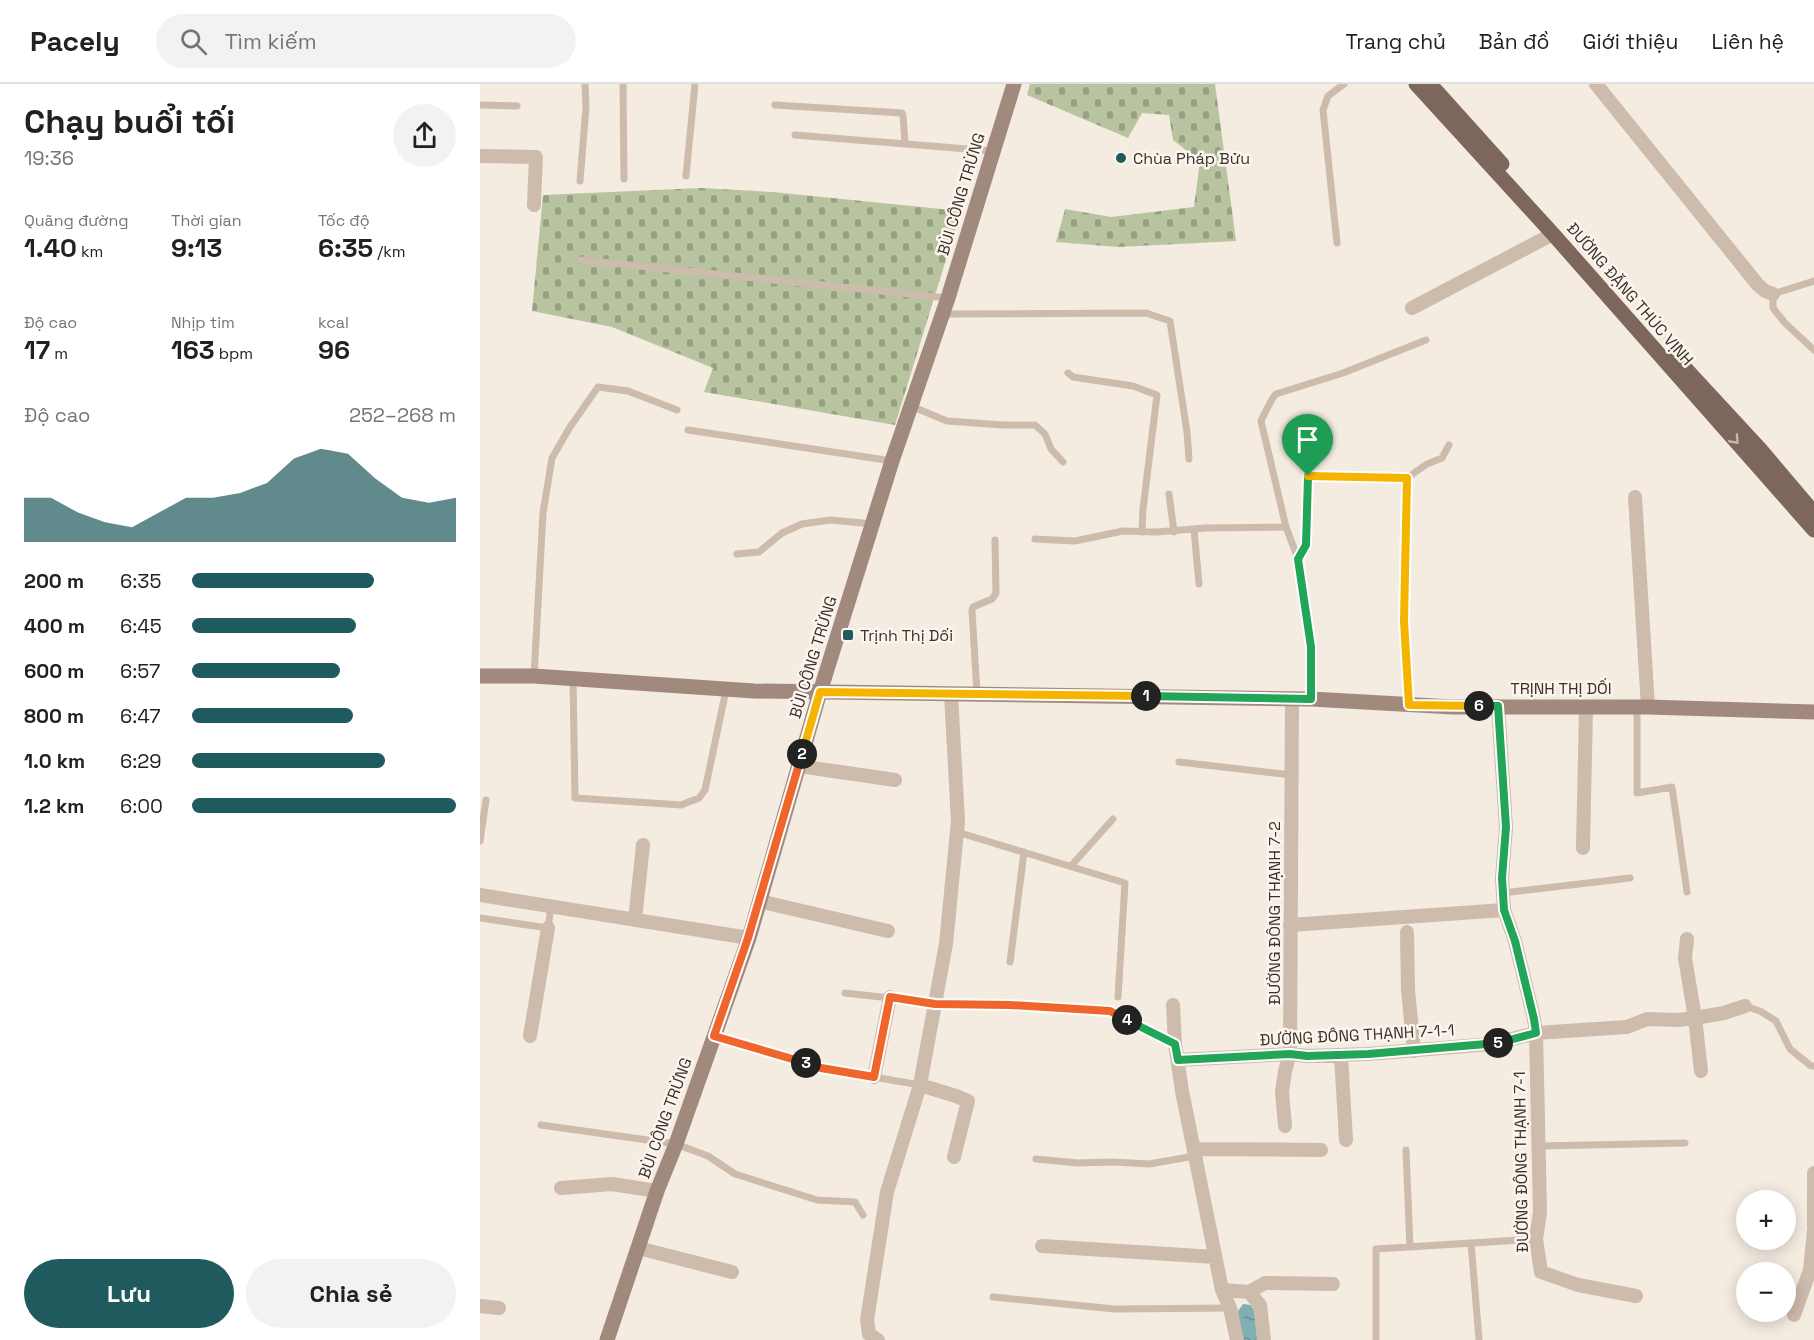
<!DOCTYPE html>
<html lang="vi">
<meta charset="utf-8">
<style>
body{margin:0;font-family:"Space Grotesk",sans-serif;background:#f2f2f2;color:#202124;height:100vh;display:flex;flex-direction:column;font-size:22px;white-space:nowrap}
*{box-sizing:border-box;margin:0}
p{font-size:20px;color:#757577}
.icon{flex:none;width:33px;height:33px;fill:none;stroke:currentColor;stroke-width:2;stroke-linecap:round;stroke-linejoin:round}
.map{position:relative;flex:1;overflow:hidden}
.sheet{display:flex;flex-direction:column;background:#fff;width:480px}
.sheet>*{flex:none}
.buttons{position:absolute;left:1256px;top:1106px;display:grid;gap:12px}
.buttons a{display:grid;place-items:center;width:60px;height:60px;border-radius:50%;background:#fff;box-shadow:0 3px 15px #0003;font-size:30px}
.pin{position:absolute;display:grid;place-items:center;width:51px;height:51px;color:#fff;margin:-62px -26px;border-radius:50% 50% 50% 0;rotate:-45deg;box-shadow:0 0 6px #0007}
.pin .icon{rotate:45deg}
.km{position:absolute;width:30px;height:30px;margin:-15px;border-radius:50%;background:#222;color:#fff;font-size:16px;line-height:30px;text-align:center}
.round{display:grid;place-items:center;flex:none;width:63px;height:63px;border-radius:32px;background:#f2f2f2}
.head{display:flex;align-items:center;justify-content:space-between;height:102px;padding:0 24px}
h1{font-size:33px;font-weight:700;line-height:45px}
.figures{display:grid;grid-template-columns:repeat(3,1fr);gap:9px;height:102px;padding:6px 24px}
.figures div{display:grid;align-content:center}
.figures b{font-size:26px;font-weight:700}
.figures small{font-size:16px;font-weight:400}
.figures p{font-size:16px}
.chart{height:168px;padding:12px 24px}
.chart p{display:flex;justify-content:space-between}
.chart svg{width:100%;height:108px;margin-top:6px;fill:#1f5a5e;opacity:.7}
.cta{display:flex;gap:12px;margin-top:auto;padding:12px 24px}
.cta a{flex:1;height:69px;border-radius:36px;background:#1f5a5e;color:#fff;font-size:24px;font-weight:700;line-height:69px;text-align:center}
.cta a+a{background:#f2f2f2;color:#202124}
ul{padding:0 24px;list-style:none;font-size:20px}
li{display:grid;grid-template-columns:96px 72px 1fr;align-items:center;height:45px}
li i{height:15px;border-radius:8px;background:#1f5a5e}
header{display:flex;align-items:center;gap:36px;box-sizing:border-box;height:84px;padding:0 30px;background:#fff;border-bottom:2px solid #e0e0e0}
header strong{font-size:28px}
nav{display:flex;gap:33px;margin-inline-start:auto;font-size:21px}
.search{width:420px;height:54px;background:#f2f2f2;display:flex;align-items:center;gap:15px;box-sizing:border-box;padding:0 21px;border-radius:33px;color:#757577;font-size:22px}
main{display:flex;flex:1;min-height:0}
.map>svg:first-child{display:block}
</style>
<header>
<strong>Pacely</strong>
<div class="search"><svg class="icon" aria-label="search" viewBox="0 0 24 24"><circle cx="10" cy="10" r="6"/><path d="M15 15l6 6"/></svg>Tìm kiếm</div>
<nav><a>Trang chủ</a><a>Bản đồ</a><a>Giới thiệu</a><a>Liên hệ</a></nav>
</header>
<main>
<section class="sheet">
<div class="head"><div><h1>Chạy buổi tối</h1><p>19:36</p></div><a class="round"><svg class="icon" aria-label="share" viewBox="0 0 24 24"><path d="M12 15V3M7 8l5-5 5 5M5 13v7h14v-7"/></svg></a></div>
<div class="figures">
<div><p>Quãng đường</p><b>1.40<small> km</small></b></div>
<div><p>Thời gian</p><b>9:13</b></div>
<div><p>Tốc độ</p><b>6:35<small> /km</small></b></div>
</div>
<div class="figures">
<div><p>Độ cao</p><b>17<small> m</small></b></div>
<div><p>Nhịp tim</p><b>163<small> bpm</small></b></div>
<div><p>kcal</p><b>96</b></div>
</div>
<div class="chart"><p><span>Độ cao</span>252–268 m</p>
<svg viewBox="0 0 160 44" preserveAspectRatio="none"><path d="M0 44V26L10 26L20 32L30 36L40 38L50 32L60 26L70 26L80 24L90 20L100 10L110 6L120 8L130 18L140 26L150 28L160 26V44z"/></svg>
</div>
<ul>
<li><b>200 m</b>6:35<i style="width:69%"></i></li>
<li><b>400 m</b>6:45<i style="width:62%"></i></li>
<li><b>600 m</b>6:57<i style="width:56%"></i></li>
<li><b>800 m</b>6:47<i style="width:61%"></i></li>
<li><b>1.0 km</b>6:29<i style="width:73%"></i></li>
<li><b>1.2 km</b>6:00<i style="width:100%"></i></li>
</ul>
<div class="cta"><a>Lưu</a><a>Chia sẻ</a></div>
</section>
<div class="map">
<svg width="1334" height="1256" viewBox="0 0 1334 1256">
<defs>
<pattern id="cemetery-stones" width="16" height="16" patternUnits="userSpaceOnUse" patternTransform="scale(1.5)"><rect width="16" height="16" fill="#b8c4a0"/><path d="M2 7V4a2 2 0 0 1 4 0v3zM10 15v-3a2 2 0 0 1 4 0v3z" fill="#97a083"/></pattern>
<pattern id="water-ripples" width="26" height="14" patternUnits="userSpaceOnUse" patternTransform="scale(1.5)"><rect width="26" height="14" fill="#7fb0b2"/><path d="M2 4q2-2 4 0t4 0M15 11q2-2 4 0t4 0" fill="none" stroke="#699091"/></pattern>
</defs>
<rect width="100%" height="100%" fill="#f4ebe1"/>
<path fill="url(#cemetery-stones)" d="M550,0H735L756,157L638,163L576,158L585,125L631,133L714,123L720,77L693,56L689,31L662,29L648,54L547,11Z
M221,104L293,108L481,127L415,341L224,308L233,284L132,243L52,227L63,111Z"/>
<path fill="url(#water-ripples)" d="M763,1220L771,1221L777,1231L781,1256H762L758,1227Z"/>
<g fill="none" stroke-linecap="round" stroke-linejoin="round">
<path stroke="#cdbbac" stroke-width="7" d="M143,0L144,95
M0,21L37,22
M295,21L422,29L423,31L425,60
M315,51L512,67
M206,92L215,0
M100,97L106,23L105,0
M857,159L843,26L848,12L864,0
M102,176L468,214
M1334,197L1293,210V224L1305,239L1334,266
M464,230L666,229L690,237L707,348L709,375
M588,289L593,293L653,302L677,311L663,425L662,448
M431,322L467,337L523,341H555L565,350L571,365L583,378
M208,346L412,377
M828,392L927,394
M689,410L694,448
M714,445L719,500
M555,455L595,457L643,447L677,448L725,444L806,443
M257,470L279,468L302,449L322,440L350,436L393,440
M818,475L826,461L830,348
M54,592L63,429L72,374L90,343L118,303L148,307L197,326
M93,596L95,714L201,721L219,714L225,706L246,606
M497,609L492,527L493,523L512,515L516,509L515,456
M831,615V563L818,475L806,443L781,337C784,331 792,313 796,310L863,289L946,256
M929,620L924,536L927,394L947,380L962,374L969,361
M1157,623V709L1192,703L1207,808
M699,678L812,691
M477,748L645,799L638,913
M0,757L6,716
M591,782L633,735
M1023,809L1150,794
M0,834L68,844L71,823
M530,878L544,768
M365,909L455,919L530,921L630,927L695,960
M1265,922L1280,927L1296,937L1310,965L1331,982H1334
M234,952L341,984L440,1001
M61,1041L196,1060L228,1072L255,1090L337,1116L375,1118L383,1131
M1059,1062L1205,1059
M926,1066L930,1163
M556,1075L597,1079L633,1078L669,1080L715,1072
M991,1159L999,1255
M513,1213L635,1225L750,1224
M896,1256V1165L1056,1155"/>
<path stroke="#cdbbac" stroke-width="14" d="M1116,0L1278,201L1285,207L1293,210
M0,72L56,73L54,121
M932,224L1073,150
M1155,413L1168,623
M1018,622L1026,743L1022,794L1024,826L1035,857L1054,935L1056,949L1060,1128L1056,1155L1061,1188L1098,1201L1156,1212
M319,682L415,696
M1103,764L1106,623
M0,811L269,854
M279,817L408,847
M155,836L163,761
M810,841L1024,826
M927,848L928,906L934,967
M693,921L695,960L702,1007L742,1206L750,1224L757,1256
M50,952L68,844
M861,971L866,1056
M698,976L810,970L827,972L888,970L1011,960L1056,949L1147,943L1167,935L1199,936L1215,934L1205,874L1207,855
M1221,987L1215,934L1244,929L1265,922
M394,993L410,913
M440,1001L476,1012L488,1017L474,1073
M805,1042L802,1008L805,987L810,970L812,615
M714,1065L841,1066
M1334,1089V1142
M81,1104L132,1100L177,1107
M562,1162L735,1173
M158,1164L252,1188
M742,1206L769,1208L780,1221L784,1256
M769,1208L785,1199L853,1200
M0,1222L19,1224
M1314,1231L1330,1186L1334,1147
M398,1256L389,1250L387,1236L407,1108L440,1001L466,860L478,737L471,610"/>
<path stroke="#a18a7d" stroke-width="15" d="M0,592H54L274,607L831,615L973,623H1168L1334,628
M127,1256L177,1107L196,1060L269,854L340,608L412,377L468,214L534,0"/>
<path stroke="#7d675c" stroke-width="15" d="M936,0L1073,150L1334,446
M950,0L1022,80
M1194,272L1280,365L1334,429"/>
</g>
<defs><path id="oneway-chevron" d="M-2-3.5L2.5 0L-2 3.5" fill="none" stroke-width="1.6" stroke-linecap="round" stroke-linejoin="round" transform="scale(1.5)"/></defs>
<use stroke="#c2b5ac" href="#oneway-chevron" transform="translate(1255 356) rotate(48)"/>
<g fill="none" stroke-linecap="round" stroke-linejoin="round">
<defs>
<path id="split-1" d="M666,612L831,615V563L818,475L826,461L828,392"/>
<path id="split-2" d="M322,670L340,608L666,612"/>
<path id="split-3" d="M322,670L268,854L234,952L326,979"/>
<path id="split-4" d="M326,979L341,984L394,993L410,913L455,920L530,921L630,927L647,936"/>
<path id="split-5" d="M647,936L695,960L698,976L810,970L827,972L888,970L1018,959"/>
<path id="split-6" d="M999,622H1018L1026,743L1022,794L1024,826L1035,857L1054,935L1056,949L1018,959"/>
<path id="split-7" d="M828,392L927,394L924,537L929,621L999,622"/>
</defs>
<use href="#split-1" stroke="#fff" stroke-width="12"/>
<use href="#split-2" stroke="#fff" stroke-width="12"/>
<use href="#split-3" stroke="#fff" stroke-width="12"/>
<use href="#split-4" stroke="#fff" stroke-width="12"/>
<use href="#split-5" stroke="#fff" stroke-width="12"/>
<use href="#split-6" stroke="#fff" stroke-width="12"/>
<use href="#split-7" stroke="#fff" stroke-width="12"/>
<use href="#split-1" stroke="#22a559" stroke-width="8"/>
<use href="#split-2" stroke="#f5b400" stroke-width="8"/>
<use href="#split-3" stroke="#f0652b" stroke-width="8"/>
<use href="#split-4" stroke="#f0652b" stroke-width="8"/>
<use href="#split-5" stroke="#22a559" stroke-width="8"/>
<use href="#split-6" stroke="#22a559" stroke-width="8"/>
<use href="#split-7" stroke="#f5b400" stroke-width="8"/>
</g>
<g fill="#1f5a5e" stroke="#fbf5ee" stroke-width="2">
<circle cx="641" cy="74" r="6"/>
<rect x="362" y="545" width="12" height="12" rx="3"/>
</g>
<g text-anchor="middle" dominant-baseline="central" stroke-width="5" stroke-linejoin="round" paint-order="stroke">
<g font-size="16" fill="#3b302b" stroke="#fbf5ee" text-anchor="start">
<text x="653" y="74">Chùa Pháp Bửu</text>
<text x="380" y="551">Trịnh Thị Dối</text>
</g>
<g font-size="16" fill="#3b302b" stroke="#fbf5ee">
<text transform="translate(481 110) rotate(-73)">BÙI CÔNG TRỪNG</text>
<text transform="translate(1150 210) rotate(49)">ĐƯỜNG ĐẶNG THÚC VỊNH</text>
<text transform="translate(333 573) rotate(-73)">BÙI CÔNG TRỪNG</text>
<text x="1081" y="604">TRỊNH THỊ DỐI</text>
<text transform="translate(794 829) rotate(-90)">ĐƯỜNG ĐÔNG THẠNH 7-2</text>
<text transform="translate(877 951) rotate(-3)">ĐƯỜNG ĐÔNG THẠNH 7-1-1</text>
<text transform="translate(185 1034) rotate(-70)">BÙI CÔNG TRỪNG</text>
<text transform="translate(1041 1078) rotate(-91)">ĐƯỜNG ĐÔNG THẠNH 7-1</text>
</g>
</g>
</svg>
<div class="buttons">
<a>+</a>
<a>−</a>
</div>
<div class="pin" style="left:828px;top:392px;background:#1e9e55"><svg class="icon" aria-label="arrive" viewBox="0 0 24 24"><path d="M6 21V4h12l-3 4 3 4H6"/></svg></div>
<b class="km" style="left:666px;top:612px">1</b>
<b class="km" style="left:322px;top:670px">2</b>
<b class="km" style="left:326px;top:979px">3</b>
<b class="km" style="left:647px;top:936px">4</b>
<b class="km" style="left:1018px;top:959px">5</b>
<b class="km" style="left:999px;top:622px">6</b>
</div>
</main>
